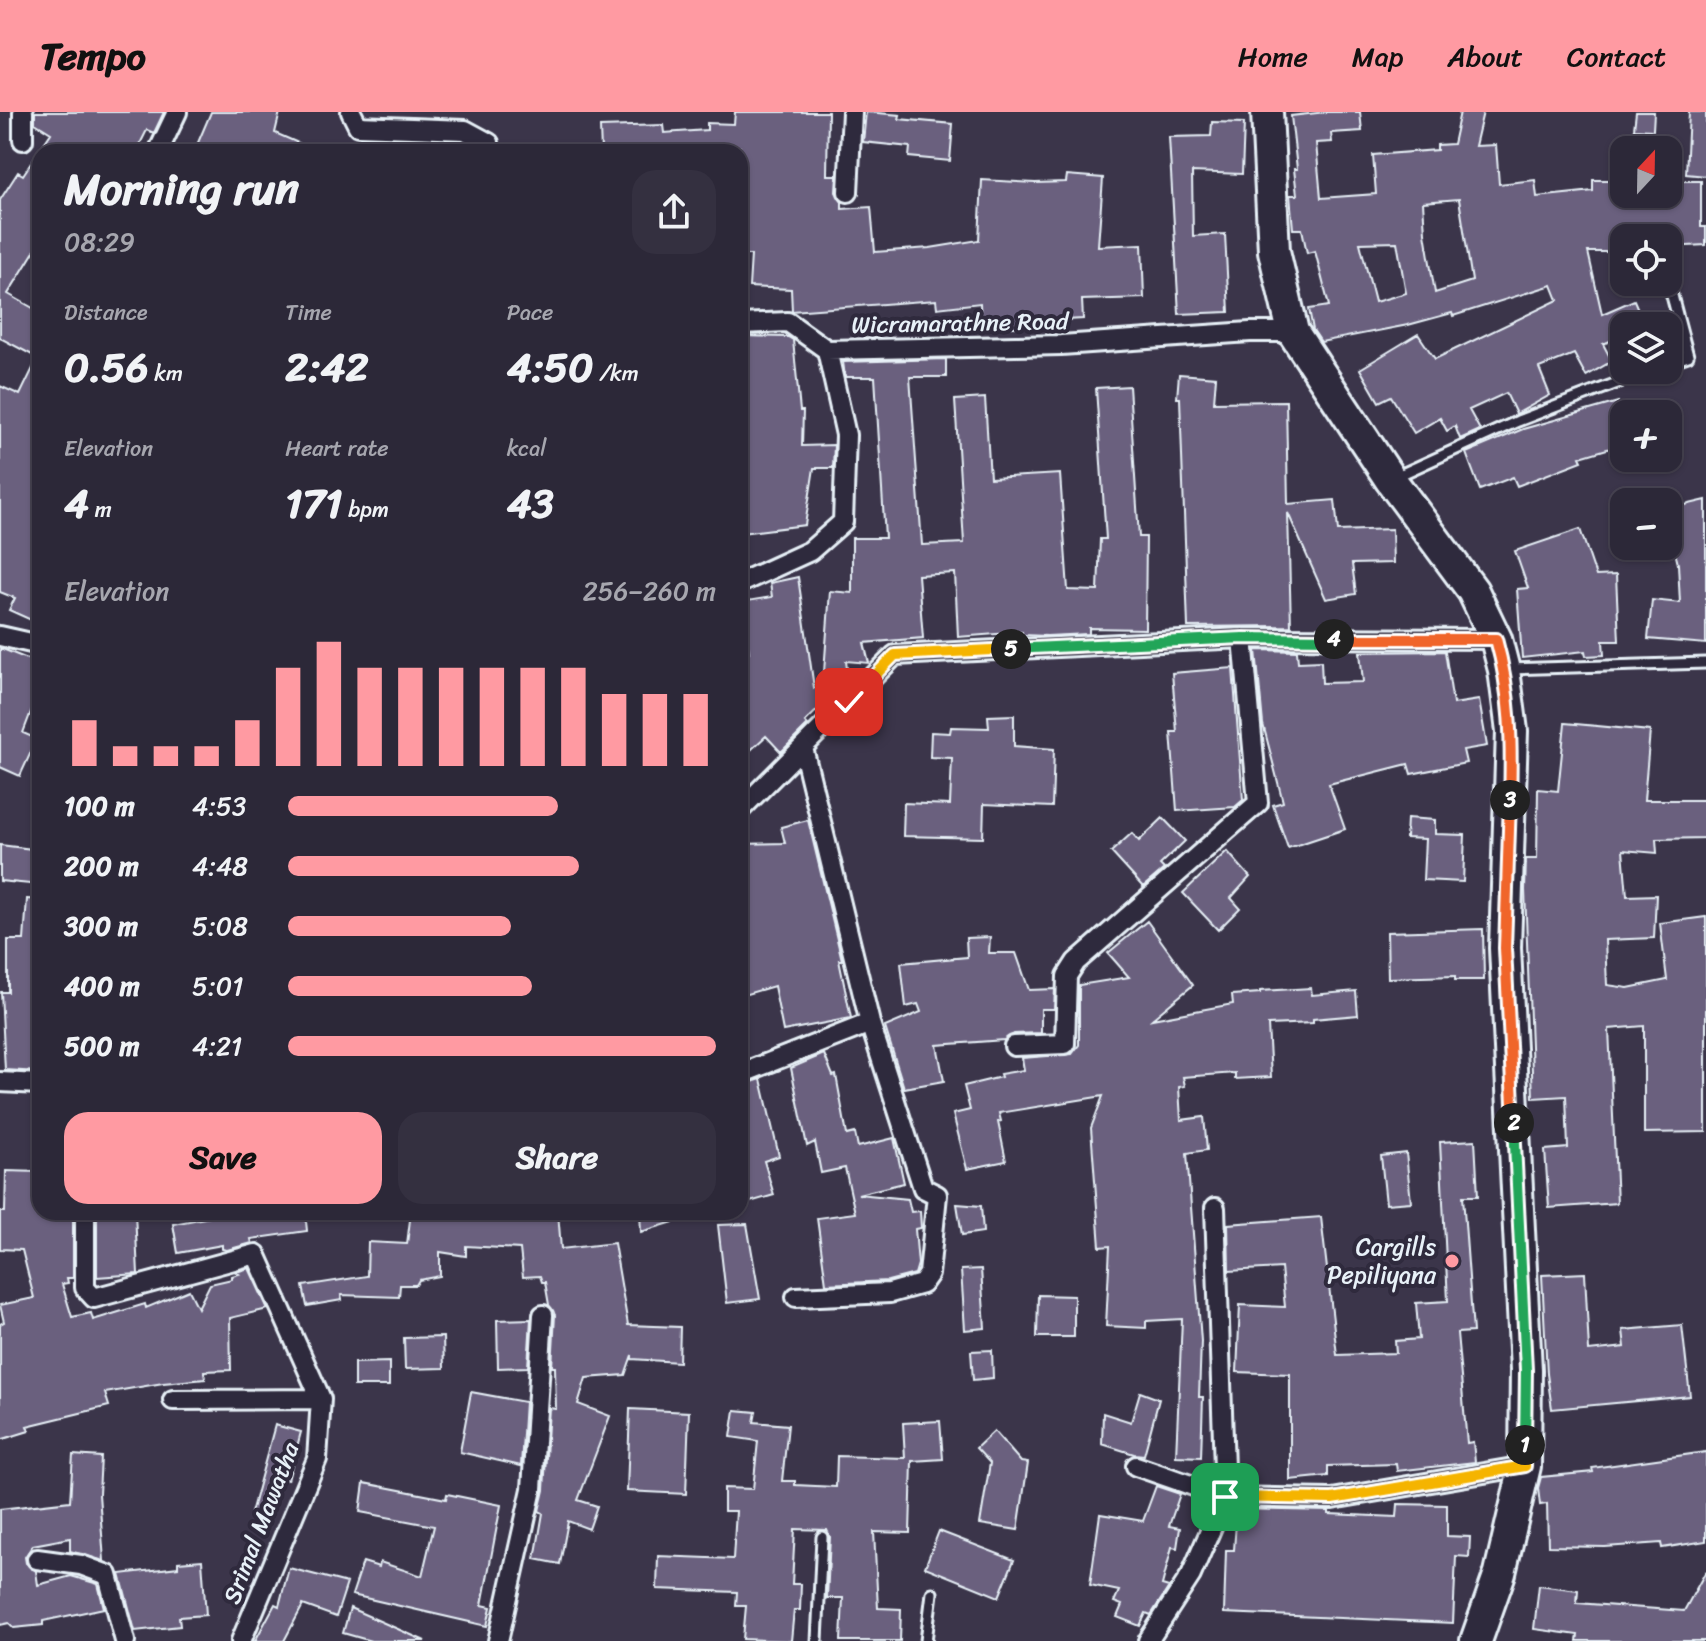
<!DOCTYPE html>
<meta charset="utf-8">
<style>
body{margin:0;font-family:Sriracha,sans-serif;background:#343040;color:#f1f3f6;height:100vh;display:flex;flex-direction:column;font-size:30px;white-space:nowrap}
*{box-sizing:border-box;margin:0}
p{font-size:26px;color:#a6a6ae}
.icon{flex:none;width:44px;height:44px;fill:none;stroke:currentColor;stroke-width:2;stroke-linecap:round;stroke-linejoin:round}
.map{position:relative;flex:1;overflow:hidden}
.drawer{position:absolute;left:32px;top:32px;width:716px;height:1076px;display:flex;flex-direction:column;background:#2c2838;border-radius:24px;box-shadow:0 2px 6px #0004,0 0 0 2px #484453}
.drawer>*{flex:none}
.needle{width:52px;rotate:22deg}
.tools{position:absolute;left:1610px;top:24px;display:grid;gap:16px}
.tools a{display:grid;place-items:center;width:72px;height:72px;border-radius:16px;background:#2c2838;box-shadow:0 2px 6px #0004,0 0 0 2px #484453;font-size:40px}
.pin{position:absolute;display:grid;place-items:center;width:68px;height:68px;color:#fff;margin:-34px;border-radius:16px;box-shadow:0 4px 12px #0006}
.km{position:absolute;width:40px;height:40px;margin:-20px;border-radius:50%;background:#222;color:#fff;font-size:22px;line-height:40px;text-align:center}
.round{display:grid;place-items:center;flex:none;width:84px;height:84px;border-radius:24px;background:#343040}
.summary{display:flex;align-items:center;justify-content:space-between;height:136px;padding:0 32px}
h1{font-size:44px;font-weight:800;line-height:60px}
.stats{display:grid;grid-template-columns:repeat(3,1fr);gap:12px;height:136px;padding:8px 32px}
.stats div{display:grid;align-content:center}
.stats b{font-size:40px;font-weight:800}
.stats small{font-size:22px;font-weight:400}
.stats p{font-size:22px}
.chart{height:224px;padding:16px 32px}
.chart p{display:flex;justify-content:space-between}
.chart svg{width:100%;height:144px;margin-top:8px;stroke:#ff9aa2;stroke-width:6}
.button{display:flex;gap:16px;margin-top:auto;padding:16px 32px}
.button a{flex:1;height:92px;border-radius:24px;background:#ff9aa2;color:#111;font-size:32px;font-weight:800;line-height:92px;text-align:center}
.button a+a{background:#343040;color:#f1f3f6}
ul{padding:0 32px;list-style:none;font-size:26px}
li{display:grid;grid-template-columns:128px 96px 1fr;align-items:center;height:60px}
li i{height:20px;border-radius:10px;background:#ff9aa2}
header{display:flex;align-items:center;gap:48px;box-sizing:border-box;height:112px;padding:0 40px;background:#ff9aa2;color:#111}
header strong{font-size:38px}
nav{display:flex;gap:44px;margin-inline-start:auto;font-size:28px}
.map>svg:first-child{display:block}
</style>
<header>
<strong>Tempo</strong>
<nav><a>Home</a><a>Map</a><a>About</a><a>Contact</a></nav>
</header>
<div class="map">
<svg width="1706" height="1529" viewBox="0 0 1706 1529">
<rect width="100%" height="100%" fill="#3b354a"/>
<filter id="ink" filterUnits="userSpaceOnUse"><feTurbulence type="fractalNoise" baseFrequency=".0125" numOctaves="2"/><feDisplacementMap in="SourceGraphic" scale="16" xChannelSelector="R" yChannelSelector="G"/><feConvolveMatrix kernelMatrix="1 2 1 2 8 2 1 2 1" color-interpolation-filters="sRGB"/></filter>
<g filter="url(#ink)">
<path fill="#6a607e" stroke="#e8f1f8" stroke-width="2" fill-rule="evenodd" d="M35,0H164L154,21L147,18L136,40H40V130L8,182L40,200V512L9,498L15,486L0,480V274L20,283L38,246L0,226V88L18,60L23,63L51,21L35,11Z
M211,0H280L275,21L319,40H194Z
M735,0H828L827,63H837L836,80L842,90V97L871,95L875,140L930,136L979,128L982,68L1035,71L1066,70L1067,63L1103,66L1098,134L1142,132L1144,186L1082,188L1083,207L1031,210V215H981L980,191L937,196L936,188L792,199L791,177L749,175L751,143H740V35H691V40H601L600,15L663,13L664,21L707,18V11L734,12Z
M866,0L900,3L899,7L953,12L950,49L909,45L910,35L863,30Z
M1326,0H1360L1362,19L1331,21L1332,30L1316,31L1321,86L1376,82L1373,43L1437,38V33L1453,32L1460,0H1483L1475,34L1496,33L1499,72L1535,68L1537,85L1593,79V68H1624V82H1668V75H1675V69H1701V115H1706V133L1668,135V126H1624V140H1588L1602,202L1634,188L1645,214H1624V223L1603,232L1612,249L1586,264L1574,242L1539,256L1550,283L1516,302L1506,281L1469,298L1480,318L1460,327L1455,314L1447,319L1440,306L1414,321L1391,284L1379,290L1360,257L1418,222L1435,247L1558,188L1552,173L1453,204L1452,201L1408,213L1321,230L1313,218L1309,197L1329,194L1315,139L1307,141L1302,117H1293L1290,83H1297L1294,57H1297L1291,4ZM1459,87L1472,169L1435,181L1425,121L1423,90ZM1397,130L1406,181L1375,190L1360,131Z
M1636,0H1654L1653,18L1634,17Z
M1689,0H1706V64L1686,62Z
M1212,10L1244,11L1242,62L1192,60L1193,124L1225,122L1229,200L1179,202L1169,25L1211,24Z
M740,224L788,225L793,228L800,299H803L802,334L834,333L833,356H814L805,413L740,421Z
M946,247V265H910L922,433L964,431L955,288L985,286L990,366L1060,362L1068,478L1098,479L1100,427H1106L1096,276L1129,274L1139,425H1146L1145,517L1089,516V522L1047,524L1022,523V520L958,525L955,461L918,463L923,526L864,531L869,551L846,549L847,557L824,560L830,479L852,481V426H885L875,265H845L843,250Z
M1179,262L1216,265L1214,290L1286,289L1288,392L1335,388L1338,419L1392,417L1393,451L1352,452L1356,482L1326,487L1288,401L1291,514L1188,515L1180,286H1177Z
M1618,290L1624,310V332L1580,345L1582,349L1517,374L1513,365L1480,378L1466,341L1523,317Z
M1706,388V532L1648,527L1652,488L1680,491L1678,452L1668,412V397Z
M1580,417L1596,464L1616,463L1619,529H1603L1604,543L1586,544L1585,539L1522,546L1517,477L1528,476L1515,439Z
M798,465L814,576H840L805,610L808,613L781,640L766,624L740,648V606L748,599L740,584V542L749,540L741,490L772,485L770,471Z
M0,536L40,552V576L23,621L37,627L20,664L0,655Z
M1256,538L1297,539L1298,550L1321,549L1322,571L1363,570L1360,540L1445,539L1453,592L1479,588L1487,634L1463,638L1466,651L1411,662L1408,652L1329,672L1345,717L1288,736L1273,693L1283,690L1263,612Z
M1233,556L1243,688L1235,695L1177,699L1171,620H1177L1172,561Z
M1014,603V634L1054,637L1052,695L984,692L983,726L903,724L904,691L950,693L952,646L930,645L931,620L950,621L951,615L989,616L988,604Z
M1565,611L1650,619L1644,688H1706V726L1656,727L1657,741L1623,738L1627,784L1656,783L1654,826L1605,828L1607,873L1628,876L1667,868L1660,811L1706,805V1020L1644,1021V914L1609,917L1617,1091L1549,1096L1545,1038L1568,1036L1566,984L1533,986L1525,778L1526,747H1537L1538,677L1558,679Z
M1163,706L1185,729L1160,753L1164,757L1143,775L1111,740L1132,721L1139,729Z
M1407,706L1435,708V722L1465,723L1463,770L1423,768L1425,727L1406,726Z
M808,708L842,848H839L851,906L783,919L774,874L740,884L741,732L785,731L781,715Z
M0,733L40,738V773L0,769Z
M1227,739L1250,765L1231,786L1240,796L1218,818L1183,781Z
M27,787L40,788V960L5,958L1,880H8V828H24Z
M1147,809L1193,873L1152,907L1233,892L1232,883L1260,881V879L1311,876L1312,883L1356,879L1358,903L1313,907V911L1268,913L1271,965L1235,967V961L1183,965L1185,974L1179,975L1181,1008L1204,1005L1207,1038L1187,1041L1201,1229L1199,1285H1203L1201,1345L1176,1344L1182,1207L1146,1209V1216L1106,1214L1110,1134L1100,1135L1091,1016L1103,984L999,1001L1001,1009L998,1010L1006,1049L967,1057L953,1002L970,998L964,974L1001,965L1000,962L1024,958L1022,946L1072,942L1079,933V873L1129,865L1108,841Z
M1483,817L1484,868H1455V864L1388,866L1387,820Z
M990,825L989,841H1016L1029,878L1055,877L1054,897H1041V921L1014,922L1004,928L937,933L944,969L904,976L885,915L921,900L918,892L906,895L901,851L967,845L966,826Z
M824,942L833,964L836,963L847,1023L855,1021L858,1035L894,1026L904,1071L858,1082L908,1087L911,1100L920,1099L921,1116L915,1117L918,1152L915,1162L888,1169L826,1172L817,1106L855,1101L845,1056L821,1061L815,1030L807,1034L791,956Z
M761,967L779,1044L764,1049L774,1083L740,1093V974Z
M1475,1028L1478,1084H1463L1473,1220L1457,1221L1467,1331L1473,1330L1475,1350L1397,1359L1396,1352L1328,1354V1364L1290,1368V1262L1237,1260L1240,1193L1285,1195L1281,1156L1229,1159L1228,1112L1321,1105L1337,1243L1396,1241L1395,1229L1419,1227L1416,1191L1448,1189L1440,1030Z
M1406,1041L1411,1090L1386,1092L1381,1044Z
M6,1059L40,1060V1100H73V1166H67L68,1171L62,1172L72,1205L91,1201L93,1208L145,1192L146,1196L189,1178L198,1196L210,1172L232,1167V1164L239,1162L236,1160L249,1156L268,1197L230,1206L231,1258L204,1259L205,1267L163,1271L105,1281L109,1294L27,1314L29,1319L0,1328V1212L4,1210L0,1193L34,1186L22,1138L0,1137V1100H5Z
M957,1092L981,1094L983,1120L962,1123Z
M97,1100H135L138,1162L97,1165Z
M216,1100H305L307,1119L251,1127L252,1131L227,1138L222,1137V1133L178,1141L173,1112L216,1104Z
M411,1100H468L467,1105L528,1111V1100H558L561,1137L614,1131L628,1213L680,1215L679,1250L632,1247V1243L625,1263L586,1266L578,1292L610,1304L578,1388L597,1394L589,1417L568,1409L560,1452L535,1447L543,1401L539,1399L544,1378L549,1296L556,1297L555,1255H552L555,1203L549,1193L545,1170H542L540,1164L523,1165L520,1137L466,1134V1144L440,1140V1164L419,1168L416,1173H400L399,1185L341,1183L342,1188L307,1194L303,1174L367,1164L368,1130L407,1132Z
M640,1100H692L693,1104L641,1120Z
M747,1112L760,1187L727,1191L718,1113Z
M981,1157L985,1216L965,1218L961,1158Z
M1585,1161L1589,1239L1625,1235L1623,1218L1682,1213L1690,1284L1552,1297L1547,1262L1542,1163Z
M1038,1183L1074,1184V1225H1037Z
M531,1207L528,1255L498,1256L497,1208Z
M443,1225L444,1256L405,1257L404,1226Z
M992,1238L993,1266L973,1268L971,1239Z
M389,1250V1274H354V1251Z
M471,1280L525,1290L521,1354L460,1340Z
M1140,1280L1159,1287L1144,1343L1134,1342L1102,1332L1103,1301L1131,1310Z
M630,1297L689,1300L686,1382L627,1379Z
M735,1298L756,1300L754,1310L788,1313L782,1369H795V1373L836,1375L837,1344L905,1346L903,1311L940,1309L943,1347L912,1349L910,1421L874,1420L878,1496L901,1497L900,1529H841L843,1486H827L830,1425L827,1418L795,1417L792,1472H801L800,1498H794L791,1529L743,1527L746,1494H736L737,1480L657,1477L658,1444L733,1447L736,1399H724V1376L753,1377L758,1329L731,1325Z
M275,1313L301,1320L288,1368L278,1366L272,1403L251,1401Z
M994,1319L1021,1350L1028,1351L1018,1418L980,1412L990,1351L976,1336Z
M1706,1340V1429L1662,1436L1661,1431L1605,1435L1548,1434L1547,1392L1540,1393L1538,1376L1541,1365L1593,1360L1592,1356Z
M73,1343L101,1345L99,1382L104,1449L70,1439V1426L33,1433L25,1445L26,1451L36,1459L38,1473L71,1464L98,1472L104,1496L43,1509V1513L14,1516L9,1511L0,1513V1397L70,1389Z
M364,1371L446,1387L447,1382L501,1393L482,1493L491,1495L487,1514L352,1483L363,1450L379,1455L380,1450L422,1464L434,1414L360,1400Z
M1156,1374L1180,1382L1169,1414L1180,1416L1177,1436L1172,1435L1162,1473L1169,1475L1151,1503L1146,1501L1140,1514L1117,1505L1122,1493L1114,1490L1119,1479L1090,1473L1100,1402L1143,1409Z
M1398,1392L1447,1393V1424L1470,1425L1469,1445L1456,1444L1453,1511L1224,1501L1226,1438H1234L1237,1397L1329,1399V1402L1397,1405Z
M939,1419L1014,1448L999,1485L925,1455Z
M202,1448L206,1503L179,1505L180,1514L135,1519L120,1462L178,1455V1450Z
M289,1456L347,1471L336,1505L303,1493L284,1529H255L275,1492L279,1494Z
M1706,1459V1529H1577L1578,1523L1534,1517L1539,1473L1578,1478L1577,1491L1684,1499Z
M350,1496L425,1529H371L343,1521Z"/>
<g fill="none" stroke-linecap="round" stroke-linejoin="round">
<defs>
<path id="service" d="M1668,251L1688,244L1671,180
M1393,366L1518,309L1651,258
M1508,557L1706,551
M817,1529L822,1425
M926,1529L932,1481"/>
<path id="minor" d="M351,0L358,14L465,18L489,31L487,40
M23,28V0
M158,40L177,0
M848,80L852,0
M740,212L788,210L827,238
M740,471L810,439L843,410L846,323L827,238L1061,233L1250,220H1293
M0,524L40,533
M740,698L895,543L1243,526L1496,527
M1014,934L1065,932L1067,864L1076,850L1258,691L1243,526
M740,958H750L870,911
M0,970L40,972
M1215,1096L1225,1385L1332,1387L1525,1354
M85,1100V1176L94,1186L256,1142L321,1287L317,1347L241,1529
M796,1185L890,1181L922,1172L929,1162L937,1083L923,1076L870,911L803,636
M173,1288L321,1287
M1136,1354L1225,1385L1191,1463L1148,1529
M37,1447L81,1453L108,1463L125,1529
M498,1529L532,1377L543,1203"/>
<path id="primary" d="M1267,0L1274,139L1293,220L1390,367L1473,479L1496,527L1504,558L1512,619L1505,836L1526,1258L1525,1354L1500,1461L1476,1529"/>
</defs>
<use href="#service" stroke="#e8f1f8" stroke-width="15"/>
<use href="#minor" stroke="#e8f1f8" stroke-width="24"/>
<use href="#primary" stroke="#e8f1f8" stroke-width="36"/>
<use href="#service" stroke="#2f2a3d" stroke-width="9"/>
<use href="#minor" stroke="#2f2a3d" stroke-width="18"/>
<use href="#primary" stroke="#2f2a3d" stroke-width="30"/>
</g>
</g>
<g fill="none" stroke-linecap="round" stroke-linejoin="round" filter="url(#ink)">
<defs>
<path id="split-1" d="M1225,1385L1332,1387L1525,1354V1333"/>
<path id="split-2" d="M1514,1011L1526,1258L1525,1333"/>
<path id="split-3" d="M1510,688L1505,836L1514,1011"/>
<path id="split-4" d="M1334,527H1496C1511,581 1512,632 1510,688"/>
<path id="split-5" d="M1011,537L1243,526L1334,527"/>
<path id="split-6" d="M849,590L895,543L1011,537"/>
</defs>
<use href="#split-1" stroke="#fff" stroke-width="16"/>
<use href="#split-2" stroke="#fff" stroke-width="16"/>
<use href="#split-3" stroke="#fff" stroke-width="16"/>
<use href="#split-4" stroke="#fff" stroke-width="16"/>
<use href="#split-5" stroke="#fff" stroke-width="16"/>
<use href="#split-6" stroke="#fff" stroke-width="16"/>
<use href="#split-1" stroke="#f5b400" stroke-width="10"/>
<use href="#split-2" stroke="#22a559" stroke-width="10"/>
<use href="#split-3" stroke="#f0652b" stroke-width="10"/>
<use href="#split-4" stroke="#f0652b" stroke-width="10"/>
<use href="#split-5" stroke="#22a559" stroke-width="10"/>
<use href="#split-6" stroke="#f5b400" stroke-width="10"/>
</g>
<circle fill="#ff9aa2" stroke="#2f2a3d" stroke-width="3" cx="1452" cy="1149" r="8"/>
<g text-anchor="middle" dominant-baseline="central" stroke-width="8" stroke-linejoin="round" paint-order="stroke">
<g font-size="24" fill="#e8f1f8" stroke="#2f2a3d">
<text transform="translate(960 211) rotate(-1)">Wicramarathne Road</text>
<text transform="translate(261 1411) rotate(-69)">Srimal Mawatha</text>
</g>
<g font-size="24" fill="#e8f1f8" stroke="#2f2a3d" text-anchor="end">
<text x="1436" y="1135">Cargills<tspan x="1436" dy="28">Pepiliyana</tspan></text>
</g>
</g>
</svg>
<div class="tools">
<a><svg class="needle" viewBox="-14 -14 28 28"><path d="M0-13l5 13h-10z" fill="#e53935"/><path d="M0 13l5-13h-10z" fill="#a6a6ae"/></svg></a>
<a><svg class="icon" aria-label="locate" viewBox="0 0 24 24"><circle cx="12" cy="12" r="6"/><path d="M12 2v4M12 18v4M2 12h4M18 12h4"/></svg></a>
<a><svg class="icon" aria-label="layers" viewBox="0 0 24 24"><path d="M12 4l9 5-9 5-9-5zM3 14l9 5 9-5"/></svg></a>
<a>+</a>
<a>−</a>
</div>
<div class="pin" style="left:1225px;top:1385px;background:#1e9e55"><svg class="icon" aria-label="arrive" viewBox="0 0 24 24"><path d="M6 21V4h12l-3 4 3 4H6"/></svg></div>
<div class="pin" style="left:849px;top:590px;background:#d93025"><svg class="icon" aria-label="check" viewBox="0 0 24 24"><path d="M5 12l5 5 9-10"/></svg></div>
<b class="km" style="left:1525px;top:1333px">1</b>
<b class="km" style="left:1514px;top:1011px">2</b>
<b class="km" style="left:1510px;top:688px">3</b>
<b class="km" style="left:1334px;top:527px">4</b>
<b class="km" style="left:1011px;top:537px">5</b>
<section class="drawer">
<div class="summary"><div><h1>Morning run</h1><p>08:29</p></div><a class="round"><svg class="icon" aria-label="share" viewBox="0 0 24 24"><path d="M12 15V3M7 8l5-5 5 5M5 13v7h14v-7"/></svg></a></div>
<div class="stats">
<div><p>Distance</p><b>0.56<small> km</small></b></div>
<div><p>Time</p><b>2:42</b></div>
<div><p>Pace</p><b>4:50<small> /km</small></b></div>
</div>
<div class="stats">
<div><p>Elevation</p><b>4<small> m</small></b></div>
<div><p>Heart rate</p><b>171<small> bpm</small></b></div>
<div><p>kcal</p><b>43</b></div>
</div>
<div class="chart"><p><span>Elevation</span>256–260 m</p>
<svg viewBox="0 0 160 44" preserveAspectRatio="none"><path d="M5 44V30M15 44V38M25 44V38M35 44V38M45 44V30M55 44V14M65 44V6M75 44V14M85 44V14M95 44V14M105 44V14M115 44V14M125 44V14M135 44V22M145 44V22M155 44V22"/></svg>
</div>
<ul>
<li><b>100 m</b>4:53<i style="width:63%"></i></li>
<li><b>200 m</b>4:48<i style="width:68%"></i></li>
<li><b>300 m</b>5:08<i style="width:52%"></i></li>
<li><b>400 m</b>5:01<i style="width:57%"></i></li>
<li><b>500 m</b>4:21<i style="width:100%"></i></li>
</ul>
<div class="button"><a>Save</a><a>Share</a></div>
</section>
</div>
